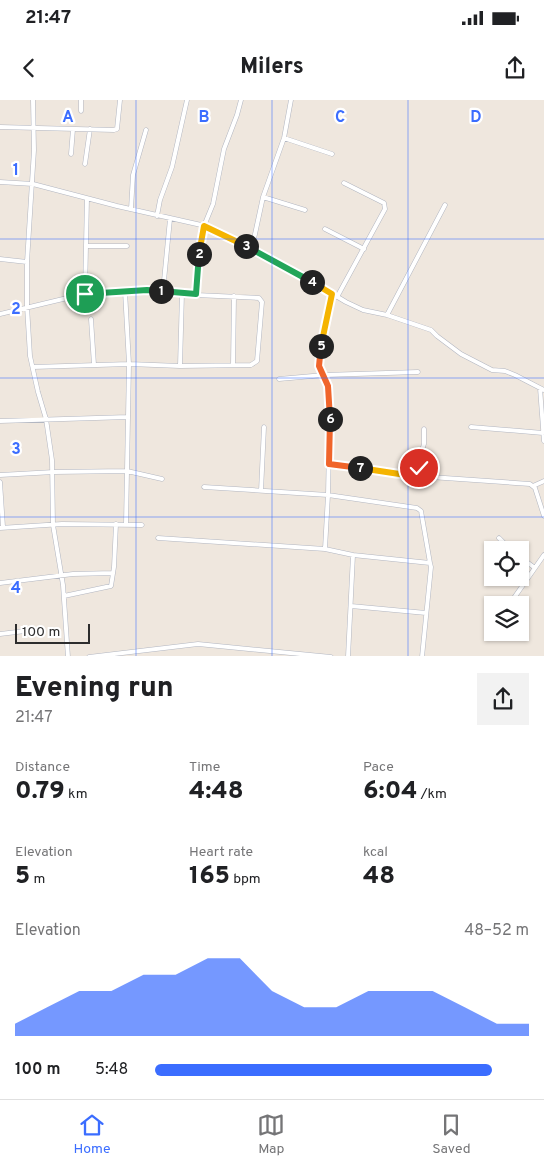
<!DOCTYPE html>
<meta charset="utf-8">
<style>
body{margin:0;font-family:Overpass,sans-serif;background:#f2f2f2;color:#202124;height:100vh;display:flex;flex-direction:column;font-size:19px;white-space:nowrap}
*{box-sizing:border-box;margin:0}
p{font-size:16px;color:#757577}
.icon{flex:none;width:28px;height:28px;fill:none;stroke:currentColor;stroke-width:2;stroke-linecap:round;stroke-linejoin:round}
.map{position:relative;height:556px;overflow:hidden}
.drawer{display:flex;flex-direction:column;background:#fff;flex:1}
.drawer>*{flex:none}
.fabs{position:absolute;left:484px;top:441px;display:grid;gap:10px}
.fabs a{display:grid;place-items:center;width:45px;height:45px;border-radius:0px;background:#fff;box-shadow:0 1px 4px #0004;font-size:25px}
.scale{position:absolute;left:15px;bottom:12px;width:75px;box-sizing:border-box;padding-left:5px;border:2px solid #2d2d2d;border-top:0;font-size:14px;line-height:18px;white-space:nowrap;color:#2d2d2d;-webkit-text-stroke:4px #fff;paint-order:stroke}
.pin{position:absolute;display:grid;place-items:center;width:42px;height:42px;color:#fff;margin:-21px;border:2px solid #fff;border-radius:50%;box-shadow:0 1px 5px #0007}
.km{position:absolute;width:25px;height:25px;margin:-12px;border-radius:50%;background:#222;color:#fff;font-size:14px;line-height:25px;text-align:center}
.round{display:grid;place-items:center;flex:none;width:52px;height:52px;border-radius:0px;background:#f2f2f2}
.summary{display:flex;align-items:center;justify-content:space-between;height:85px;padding:0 15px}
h1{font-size:28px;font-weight:800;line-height:38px}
.metrics{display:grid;grid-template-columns:repeat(3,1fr);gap:8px;height:85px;padding:5px 15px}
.metrics div{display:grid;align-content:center}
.metrics b{font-size:25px;font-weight:800}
.metrics small{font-size:14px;font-weight:400}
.metrics p{font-size:14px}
.chart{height:140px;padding:10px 15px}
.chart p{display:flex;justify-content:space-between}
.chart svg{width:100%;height:90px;margin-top:5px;fill:#3b6dff;opacity:.7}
ul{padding:0 15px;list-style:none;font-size:16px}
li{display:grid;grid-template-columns:80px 60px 1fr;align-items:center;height:38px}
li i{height:12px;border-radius:6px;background:#3b6dff}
.status{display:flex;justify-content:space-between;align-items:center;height:35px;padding:0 25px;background:#fff;direction:ltr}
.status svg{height:14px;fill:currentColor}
header{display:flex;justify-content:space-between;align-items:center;height:65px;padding:0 15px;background:#fff;font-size:22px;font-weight:800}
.menu{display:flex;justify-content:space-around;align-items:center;height:70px;border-top:1px solid #e0e0e0;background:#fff;font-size:14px;color:#757577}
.menu a{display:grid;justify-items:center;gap:2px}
.menu .active{color:#3b6dff}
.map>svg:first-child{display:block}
</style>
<div class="status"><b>21:47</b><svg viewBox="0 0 49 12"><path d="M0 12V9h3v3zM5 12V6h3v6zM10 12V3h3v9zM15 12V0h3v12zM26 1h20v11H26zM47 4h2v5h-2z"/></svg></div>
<header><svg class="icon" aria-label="back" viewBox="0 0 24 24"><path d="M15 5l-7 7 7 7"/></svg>Milers<svg class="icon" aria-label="share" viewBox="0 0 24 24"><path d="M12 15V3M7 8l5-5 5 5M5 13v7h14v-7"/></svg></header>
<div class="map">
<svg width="544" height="557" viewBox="0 0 544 557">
<rect width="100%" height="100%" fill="#efe7de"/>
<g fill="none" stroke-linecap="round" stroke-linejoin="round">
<defs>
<path id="minor" d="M33,0L34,50L27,162V206L30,256L38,292L46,319L52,360L53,425L63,485L68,557
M81,11V0
M0,27L114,30L117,29L120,0
M284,38L332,54
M71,54L73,29
M85,64L90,29
M0,82L33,84L117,106L210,127L291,169L346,202L363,210L387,215L431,230L437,236L461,254L492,270L505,271L515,275L544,290
M263,97L305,110
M131,109L133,75L146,30
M157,116L160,100L172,67L187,0
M325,129L364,149
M87,146H127
M252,148L263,97L284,38L291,0
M0,159L27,162
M125,191L129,264L126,424
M163,191L170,119
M85,194L87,98
M196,195L198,162L204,126L213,104L224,49L237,15L241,0
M337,197L385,109L384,103L344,83
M0,214L63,199L110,191L147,190L196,195L259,198L262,202L257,261L251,265L180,266L129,264L33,267
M387,215L445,105
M91,219L94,265
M233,265L234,196
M180,266L182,193
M279,279L324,275L418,272
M540,288L544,341
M0,321L128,317
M471,327L543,333
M329,364L416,376L530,384L535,388L544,416
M0,375L54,372L127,371L162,379
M419,377L418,363L424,344V329
M0,382L3,427
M533,386L544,381
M204,387L328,395L417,408L421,411L430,463
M261,391L264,327
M0,428L62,424L142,425
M158,438L325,449L353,455L348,557
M499,438L511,450
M325,449L328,395L330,296C328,282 319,272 319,259L332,194
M353,455L430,463L431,467L422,557
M520,457L535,468
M0,483L73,474L113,473
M64,496L111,486L114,467L116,424
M509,505L544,455
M351,506L426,513
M0,534L25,531
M89,557L198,544L331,557"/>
</defs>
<use href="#minor" stroke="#b2b6c1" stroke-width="5"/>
<use href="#minor" stroke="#fff" stroke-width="4"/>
</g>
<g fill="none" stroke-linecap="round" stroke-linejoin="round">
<defs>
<path id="split-1" d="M85,194L147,190L161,191"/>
<path id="split-2" d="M161,191L196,194L199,154"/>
<path id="split-3" d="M199,154L204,126L246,146"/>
<path id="split-4" d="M246,146L312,182"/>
<path id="split-5" d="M312,182L332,194L321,246"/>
<path id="split-6" d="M321,246L319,266L328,286L330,319"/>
<path id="split-7" d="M330,319L329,364L360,368"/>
<path id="split-8" d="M360,368L419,377V368"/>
</defs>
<use href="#split-1" stroke="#fff" stroke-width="10"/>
<use href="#split-2" stroke="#fff" stroke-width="10"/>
<use href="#split-3" stroke="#fff" stroke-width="10"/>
<use href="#split-4" stroke="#fff" stroke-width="10"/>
<use href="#split-5" stroke="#fff" stroke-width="10"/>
<use href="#split-6" stroke="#fff" stroke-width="10"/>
<use href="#split-7" stroke="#fff" stroke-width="10"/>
<use href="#split-8" stroke="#fff" stroke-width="10"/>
<use href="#split-1" stroke="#22a559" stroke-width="6"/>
<use href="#split-2" stroke="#22a559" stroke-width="6"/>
<use href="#split-3" stroke="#f5b400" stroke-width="6"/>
<use href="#split-4" stroke="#22a559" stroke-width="6"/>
<use href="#split-5" stroke="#f5b400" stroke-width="6"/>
<use href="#split-6" stroke="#f0652b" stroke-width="6"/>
<use href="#split-7" stroke="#f0652b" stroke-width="6"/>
<use href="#split-8" stroke="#f5b400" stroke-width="6"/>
</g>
<path fill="none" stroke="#3b6dff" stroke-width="1" stroke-opacity="0.55" d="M136,0V557M272,0V557M408,0V557M0,139H544M0,278H544M0,417H544"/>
<g font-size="16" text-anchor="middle" font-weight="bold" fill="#3b6dff" stroke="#fff" stroke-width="4.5" stroke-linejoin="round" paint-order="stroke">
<text x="68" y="22">A</text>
<text x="204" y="22">B</text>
<text x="340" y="22">C</text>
<text x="476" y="22">D</text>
<text x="16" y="75">1</text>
<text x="16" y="214">2</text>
<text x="16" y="354">3</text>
<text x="16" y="493">4</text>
</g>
</svg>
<div class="fabs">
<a><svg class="icon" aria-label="locate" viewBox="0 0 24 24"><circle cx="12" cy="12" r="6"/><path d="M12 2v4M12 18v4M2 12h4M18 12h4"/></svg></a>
<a><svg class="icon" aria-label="layers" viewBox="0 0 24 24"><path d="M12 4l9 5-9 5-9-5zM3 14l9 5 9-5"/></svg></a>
</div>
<div class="scale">100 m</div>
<div class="pin" style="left:85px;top:194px;background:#1e9e55"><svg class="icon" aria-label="arrive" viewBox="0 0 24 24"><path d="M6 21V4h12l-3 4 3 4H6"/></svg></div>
<div class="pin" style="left:419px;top:368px;background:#d93025"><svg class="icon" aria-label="check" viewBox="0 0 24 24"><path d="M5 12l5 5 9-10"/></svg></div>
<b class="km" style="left:161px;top:191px">1</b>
<b class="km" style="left:199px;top:154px">2</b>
<b class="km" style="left:246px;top:146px">3</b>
<b class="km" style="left:312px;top:182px">4</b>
<b class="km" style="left:321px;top:246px">5</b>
<b class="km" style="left:330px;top:319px">6</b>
<b class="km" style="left:360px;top:368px">7</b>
</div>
<section class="drawer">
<div class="summary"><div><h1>Evening run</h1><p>21:47</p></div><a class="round"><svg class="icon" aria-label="share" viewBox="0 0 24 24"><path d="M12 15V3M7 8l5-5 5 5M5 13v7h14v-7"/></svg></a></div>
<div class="metrics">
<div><p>Distance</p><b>0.79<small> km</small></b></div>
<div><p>Time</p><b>4:48</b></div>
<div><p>Pace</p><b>6:04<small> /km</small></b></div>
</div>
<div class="metrics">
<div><p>Elevation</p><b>5<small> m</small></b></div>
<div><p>Heart rate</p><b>165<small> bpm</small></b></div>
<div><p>kcal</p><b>48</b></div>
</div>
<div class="chart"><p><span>Elevation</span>48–52 m</p>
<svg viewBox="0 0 160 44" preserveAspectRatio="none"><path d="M0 44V38L10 30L20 22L30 22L40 14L50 14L60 6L70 6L80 22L90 30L100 30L110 22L120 22L130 22L140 30L150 38L160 38V44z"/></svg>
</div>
<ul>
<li><b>100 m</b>5:48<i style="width:90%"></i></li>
</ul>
</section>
<nav class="menu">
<a class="active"><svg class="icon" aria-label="home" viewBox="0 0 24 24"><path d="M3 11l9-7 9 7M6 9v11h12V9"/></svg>Home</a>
<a><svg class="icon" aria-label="map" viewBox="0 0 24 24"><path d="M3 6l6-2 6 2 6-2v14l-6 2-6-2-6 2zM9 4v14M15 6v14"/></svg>Map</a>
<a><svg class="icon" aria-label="saved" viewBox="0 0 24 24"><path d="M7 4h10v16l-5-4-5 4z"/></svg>Saved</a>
</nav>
